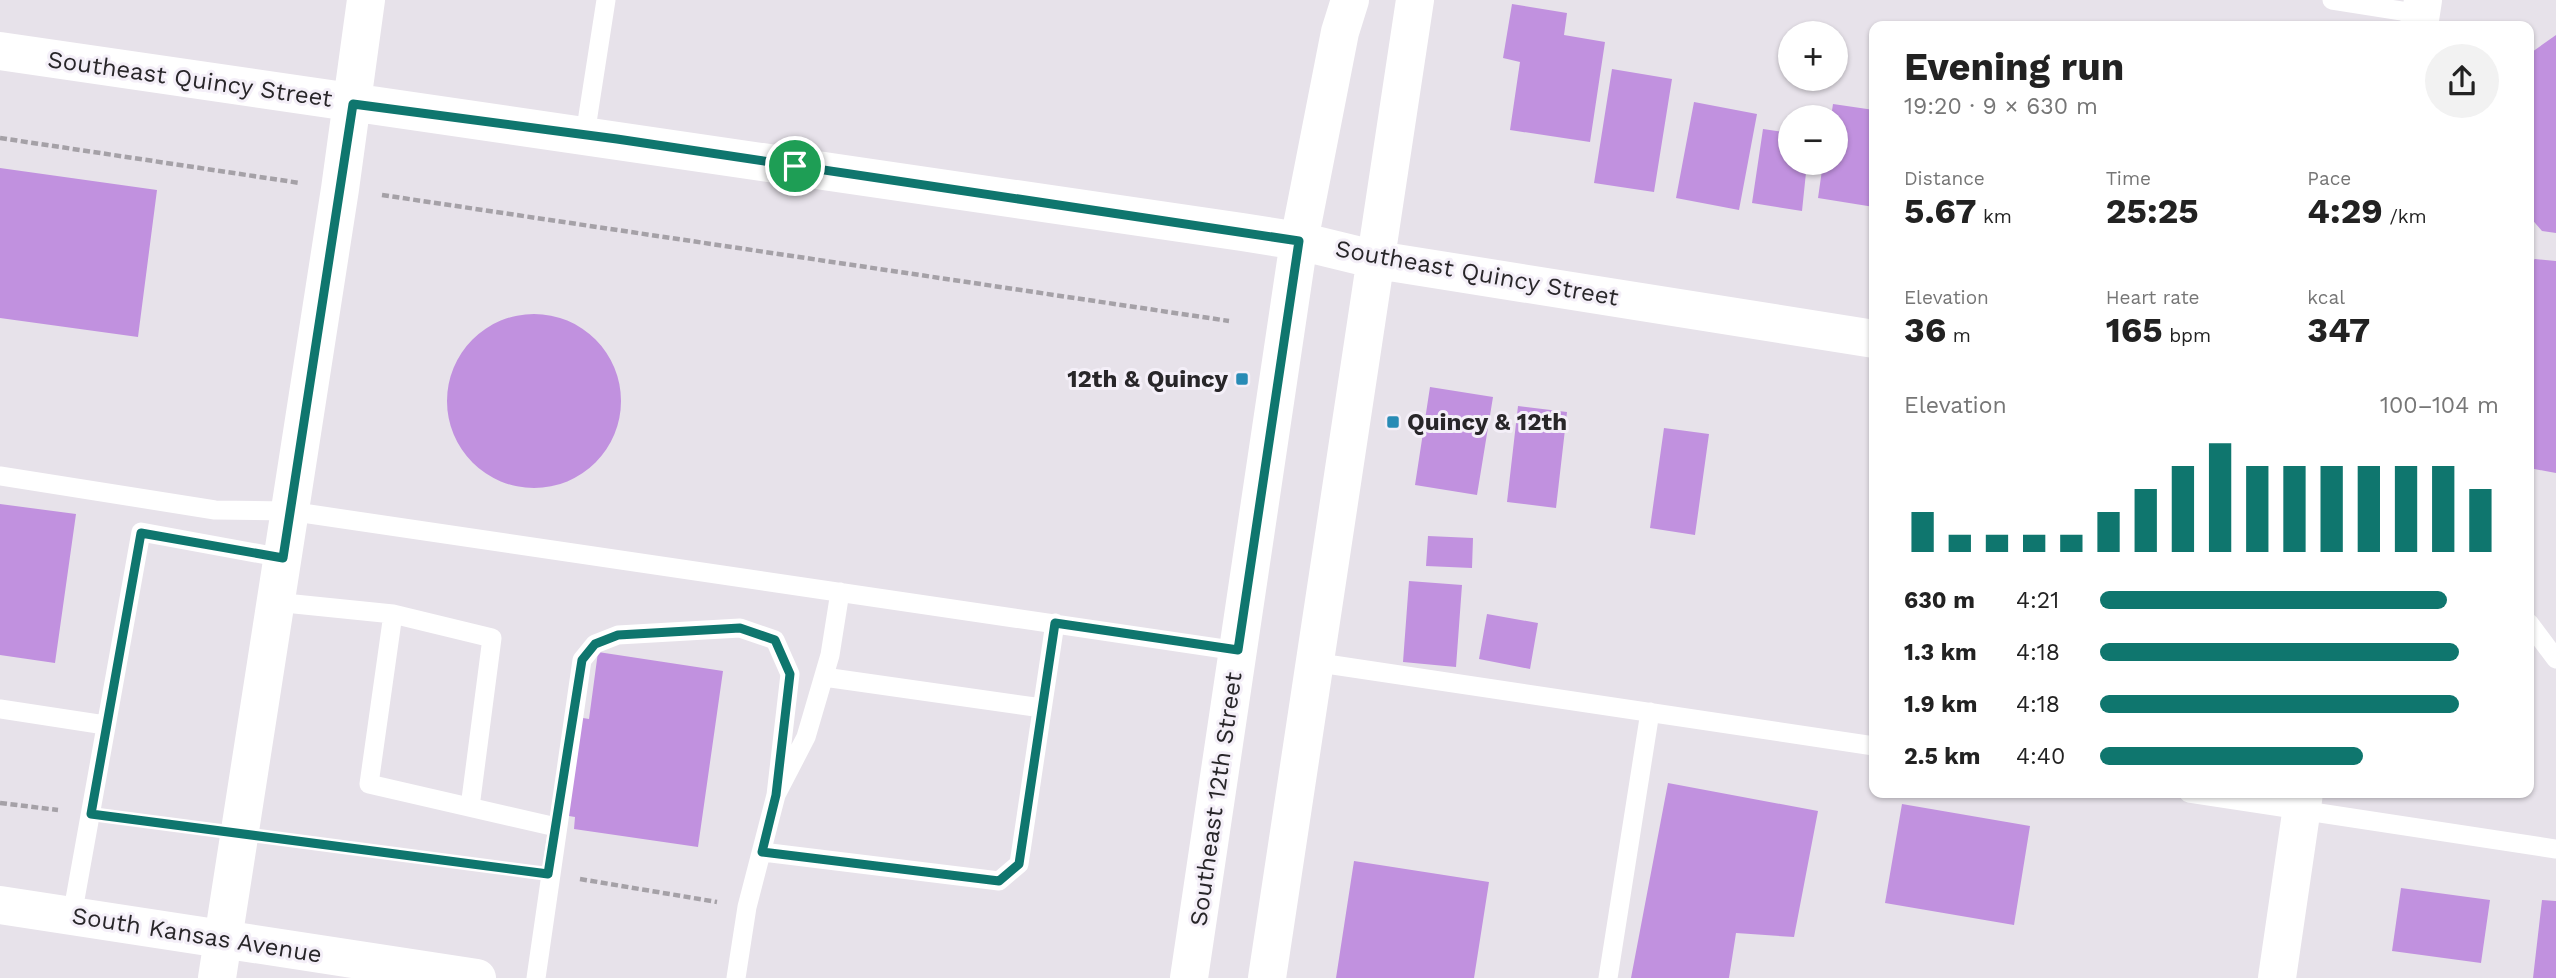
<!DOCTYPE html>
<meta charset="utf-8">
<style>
body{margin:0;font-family:"Work Sans",sans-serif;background:#f2f2f2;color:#222;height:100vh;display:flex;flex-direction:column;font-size:26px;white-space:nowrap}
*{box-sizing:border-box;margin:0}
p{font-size:23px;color:#767676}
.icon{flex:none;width:38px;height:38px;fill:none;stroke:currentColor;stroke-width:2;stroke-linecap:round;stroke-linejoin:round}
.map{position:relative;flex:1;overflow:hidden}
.sheet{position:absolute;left:1869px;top:21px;width:665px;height:777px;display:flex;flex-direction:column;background:#fff;border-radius:14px;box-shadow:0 2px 5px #0004}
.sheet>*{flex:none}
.controls{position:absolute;left:1778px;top:21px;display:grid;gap:14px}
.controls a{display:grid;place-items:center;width:70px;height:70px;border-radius:50%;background:#fff;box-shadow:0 2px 5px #0004;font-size:35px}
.pin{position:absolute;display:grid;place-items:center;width:60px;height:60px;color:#fff;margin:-30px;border:4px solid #fff;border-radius:50%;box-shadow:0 2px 7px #0007}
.round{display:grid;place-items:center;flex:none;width:74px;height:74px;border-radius:37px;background:#f2f2f2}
.overview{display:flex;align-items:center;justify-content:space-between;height:119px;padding:0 35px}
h1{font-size:38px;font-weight:700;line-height:52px}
.stats{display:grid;grid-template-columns:repeat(3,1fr);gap:10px;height:119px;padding:7px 35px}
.stats div{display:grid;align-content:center}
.stats b{font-size:35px;font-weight:700}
.stats small{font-size:19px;font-weight:400}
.stats p{font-size:19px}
.chart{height:196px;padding:14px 35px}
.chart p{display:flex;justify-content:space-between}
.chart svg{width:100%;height:126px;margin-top:7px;stroke:#0f766e;stroke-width:6}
ul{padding:0 35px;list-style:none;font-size:23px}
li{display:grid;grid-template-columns:112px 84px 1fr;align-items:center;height:52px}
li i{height:18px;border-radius:9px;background:#0f766e}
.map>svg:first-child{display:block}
</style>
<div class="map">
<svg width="2556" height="978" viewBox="0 0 2556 978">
<rect width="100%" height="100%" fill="#e7e2ea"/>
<path fill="#c191df" d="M1512,4L1567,13L1564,35L1605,42L1590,142L1510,130L1520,62L1503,58Z
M2556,35V233L2542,231L2529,216V76L2532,52Z
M1612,69L1672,79L1654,192L1594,183Z
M1694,102L1757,114L1739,210L1676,198Z
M1833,104L1874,110V207L1818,198L1823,163H1836V117H1831Z
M1763,129L1790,133V163H1807L1802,211L1752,203Z
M0,168L157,190L138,337L0,318Z
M2535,259L2556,261V473L2529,468V263Z
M447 401a87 87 0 1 1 174 0a87 87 0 1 1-174 0Z
M1430,387L1493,397L1477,495L1415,485Z
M1518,406L1567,412L1556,508L1507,502Z
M1664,428L1709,434L1695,535L1650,528Z
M0,504L76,514L55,663L0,655Z
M1428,536L1473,538L1472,568L1426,566Z
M1409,581L1462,585L1456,667L1403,662Z
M1487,614L1538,623L1530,669L1479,659Z
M598,652L723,671L698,847L574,829L575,817L563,815L577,717L589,719Z
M1668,783L1818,811L1794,937L1736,933L1729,978H1631Z
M1902,804L2030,826L2014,925L1885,903Z
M1354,861L1489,882L1474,978H1336Z
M2401,888L2490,900L2481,963L2392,951Z
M2542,900L2556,901V978H2533Z"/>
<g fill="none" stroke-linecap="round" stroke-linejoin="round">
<path stroke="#a5a1a7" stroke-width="4.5" stroke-dasharray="7 3.5" stroke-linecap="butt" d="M0,138L300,183
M382,195L1229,321
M0,803L58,810
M123,818L201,827
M279,837L520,870
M580,879L717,902"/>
<path stroke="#fff" stroke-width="19" d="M2332,0L2421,14
M585,135L606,0
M0,476L215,510L289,511L1238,651
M275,602L393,614L492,638L470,807
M393,614L369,784L556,827
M2529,623L2556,659
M1313,662L1874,746
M824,677L1042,708
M0,709L105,725
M2189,793L2556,849
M762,852L999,881L1019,864L1055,623
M72,916L141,532L283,558
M536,978L582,660L595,644L618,635L740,628L775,640L790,674L776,795
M736,978L747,907L776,795L806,737L830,655L840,592
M1608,978L1650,712"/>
<path stroke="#fff" stroke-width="38" d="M2419,26L2423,0
M0,51L1242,232L1299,241L1377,260L1874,339
M217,978L340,189L366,0
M1189,978L1299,241L1340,32L1350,0
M1267,978L1415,0
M2277,978L2304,793"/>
<path stroke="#fff" stroke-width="38" d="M0,905L477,978"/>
</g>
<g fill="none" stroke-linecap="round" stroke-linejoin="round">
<defs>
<path id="route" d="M353,104L617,139L1299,241L1238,650L1055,623L1019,864L999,881L762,852L776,795L790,674L775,640L740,628L618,635L595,644L582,660L548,874L91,814L141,533L283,558Z"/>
</defs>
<use href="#route" stroke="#fff" stroke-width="14"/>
<use href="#route" stroke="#0f766e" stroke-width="9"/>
</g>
<g fill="#288bb5" stroke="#f4eff8" stroke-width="2.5">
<rect x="1235" y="372" width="14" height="14" rx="3.5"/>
<rect x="1386" y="415" width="14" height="14" rx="3.5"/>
</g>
<g text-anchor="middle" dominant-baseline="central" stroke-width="6" stroke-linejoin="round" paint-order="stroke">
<g font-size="24" fill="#282629" stroke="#f4eff8">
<text transform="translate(190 79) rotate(8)">Southeast Quincy Street</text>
<text transform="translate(1477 273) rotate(10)">Southeast Quincy Street</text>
<text transform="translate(1216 799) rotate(-82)">Southeast 12th Street</text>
<text transform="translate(197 935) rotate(9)">South Kansas Avenue</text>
</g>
<g font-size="24" font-weight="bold" fill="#282629" stroke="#f4eff8" text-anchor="end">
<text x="1228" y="379">12th &amp; Quincy</text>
<text x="1407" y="422" text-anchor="start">Quincy &amp; 12th</text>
</g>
</g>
</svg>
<div class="controls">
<a>+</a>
<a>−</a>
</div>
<div class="pin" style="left:795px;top:166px;background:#1e9e55"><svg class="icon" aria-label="arrive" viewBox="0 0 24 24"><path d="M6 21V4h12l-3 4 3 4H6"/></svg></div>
<section class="sheet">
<div class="overview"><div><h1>Evening run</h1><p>19:20 · 9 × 630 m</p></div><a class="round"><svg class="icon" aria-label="share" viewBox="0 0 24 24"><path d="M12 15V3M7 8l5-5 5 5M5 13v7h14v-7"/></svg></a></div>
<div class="stats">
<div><p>Distance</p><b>5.67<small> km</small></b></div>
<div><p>Time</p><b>25:25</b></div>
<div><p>Pace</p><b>4:29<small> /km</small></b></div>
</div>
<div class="stats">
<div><p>Elevation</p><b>36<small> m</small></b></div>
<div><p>Heart rate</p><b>165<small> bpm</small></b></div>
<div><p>kcal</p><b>347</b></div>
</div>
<div class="chart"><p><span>Elevation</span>100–104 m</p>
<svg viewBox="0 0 160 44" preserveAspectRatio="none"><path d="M5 44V30M15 44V38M25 44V38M35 44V38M45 44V38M55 44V30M65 44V22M75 44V14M85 44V6M95 44V14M105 44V14M115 44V14M125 44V14M135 44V14M145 44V14M155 44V22"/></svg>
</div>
<ul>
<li><b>630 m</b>4:21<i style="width:87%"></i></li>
<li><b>1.3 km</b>4:18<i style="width:90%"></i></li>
<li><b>1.9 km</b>4:18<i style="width:90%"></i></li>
<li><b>2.5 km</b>4:40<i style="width:66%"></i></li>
</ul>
</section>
</div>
